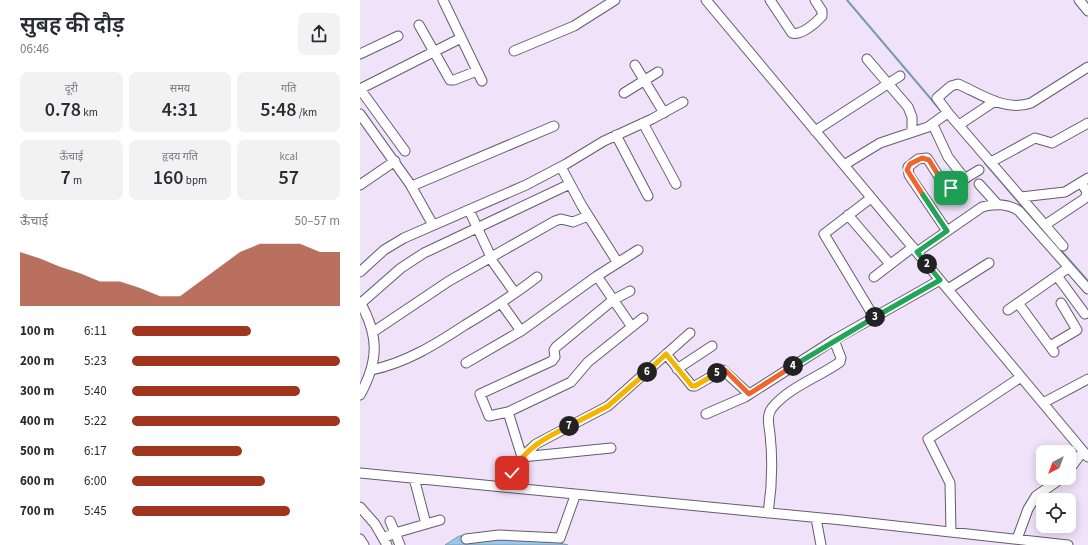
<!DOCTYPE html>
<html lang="hi">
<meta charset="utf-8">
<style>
body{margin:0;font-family:"Source Sans 3","Noto Sans Devanagari",sans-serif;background:#f2f2f3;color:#2b2b33;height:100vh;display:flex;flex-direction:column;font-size:15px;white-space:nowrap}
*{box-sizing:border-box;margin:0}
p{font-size:13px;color:#7c7c81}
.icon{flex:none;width:22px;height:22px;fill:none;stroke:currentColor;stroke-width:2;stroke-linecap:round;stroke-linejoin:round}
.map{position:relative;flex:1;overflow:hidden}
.side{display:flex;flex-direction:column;background:#fff;width:360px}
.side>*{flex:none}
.needle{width:26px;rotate:221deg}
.controls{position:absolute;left:676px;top:445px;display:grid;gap:8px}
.controls a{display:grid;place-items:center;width:40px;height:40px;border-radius:8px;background:#fff;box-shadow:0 2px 10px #0003;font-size:20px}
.pin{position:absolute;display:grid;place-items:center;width:34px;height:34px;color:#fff;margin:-17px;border-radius:8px;box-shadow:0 2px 6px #0006}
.km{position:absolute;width:20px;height:20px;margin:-10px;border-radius:50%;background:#222;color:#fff;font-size:11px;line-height:20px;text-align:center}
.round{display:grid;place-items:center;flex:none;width:42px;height:42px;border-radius:8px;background:#f2f2f3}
.overview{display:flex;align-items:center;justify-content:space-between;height:68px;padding:0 20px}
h1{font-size:22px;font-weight:600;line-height:30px}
.figures{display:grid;grid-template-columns:repeat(3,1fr);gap:6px;height:68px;padding:4px 20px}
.figures div{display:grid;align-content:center;border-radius:8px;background:#f2f2f3;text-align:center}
.figures b{font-size:20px;font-weight:600}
.figures small{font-size:11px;font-weight:400}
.figures p{font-size:11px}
.chart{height:112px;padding:8px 20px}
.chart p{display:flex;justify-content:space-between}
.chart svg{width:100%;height:72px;margin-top:4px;fill:#9e351c;opacity:.7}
ul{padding:0 20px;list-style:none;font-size:13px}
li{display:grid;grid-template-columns:64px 48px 1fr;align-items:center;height:30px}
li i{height:10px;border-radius:5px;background:#9e351c}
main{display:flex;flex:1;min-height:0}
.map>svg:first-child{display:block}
</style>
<main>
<section class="side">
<div class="overview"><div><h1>सुबह की दौड़</h1><p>06:46</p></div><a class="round"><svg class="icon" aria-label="share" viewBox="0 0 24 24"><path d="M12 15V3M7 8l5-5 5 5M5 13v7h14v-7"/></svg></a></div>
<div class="figures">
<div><p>दूरी</p><b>0.78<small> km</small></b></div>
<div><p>समय</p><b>4:31</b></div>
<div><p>गति</p><b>5:48<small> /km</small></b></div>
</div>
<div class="figures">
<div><p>ऊँचाई</p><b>7<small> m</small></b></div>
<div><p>हृदय गति</p><b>160<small> bpm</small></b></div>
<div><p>kcal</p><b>57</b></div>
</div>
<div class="chart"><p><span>ऊँचाई</span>50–57 m</p>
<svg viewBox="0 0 160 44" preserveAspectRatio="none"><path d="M0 44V11L10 15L20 20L30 24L40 29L50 29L60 33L70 38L80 38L90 29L100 20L110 11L120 6L130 6L140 6L150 11L160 11V44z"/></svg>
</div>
<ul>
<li><b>100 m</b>6:11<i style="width:57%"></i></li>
<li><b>200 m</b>5:23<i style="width:100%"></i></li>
<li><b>300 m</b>5:40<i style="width:81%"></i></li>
<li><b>400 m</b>5:22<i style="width:100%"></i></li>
<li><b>500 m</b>6:17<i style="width:53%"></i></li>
<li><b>600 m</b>6:00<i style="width:64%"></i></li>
<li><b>700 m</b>5:45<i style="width:76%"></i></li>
</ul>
</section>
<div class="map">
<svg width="728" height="545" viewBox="0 0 728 545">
<rect width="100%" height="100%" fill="#f0e2f9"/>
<path fill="#99c7ea" stroke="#7a99b4" d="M99,536H173L208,545H85Z"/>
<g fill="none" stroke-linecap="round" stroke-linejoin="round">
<path stroke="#7a99b4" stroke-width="2" d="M487,0L582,112
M625,163L686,234
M698,247L728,281"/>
<defs>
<path id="minor" d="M83,0L122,81
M346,0L728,457
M410,0L432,33C441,36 456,23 462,16V11L455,0
M719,0L728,11
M59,25L90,80H94L117,71
M154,51L214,26L255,0
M0,54L38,36
M507,59L548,107L552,117V132
M275,65L304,113
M264,93L298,72
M0,114L50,184L73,225
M589,114L577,98L591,86L598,84C621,94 645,112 671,103L728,67
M283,123L316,184
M573,125L588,157L605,179
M599,125L635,101
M455,131L540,76
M256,135L288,196
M45,151L0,89L101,38
M631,162L675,138L692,143L728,123
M484,165L520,143L568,127L586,114H589L703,246
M201,167L222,206L258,263
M619,184L638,205
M0,185L35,161
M52,186L194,126
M661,197L705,192L728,178
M511,198L464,234L514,317
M109,210L131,257
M488,215L530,264
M685,225L724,199L727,195L726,190L721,183
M587,231L549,175L548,167L558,159L567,158L585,186L589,188L619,170
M557,252L622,207C634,203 649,204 659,211L728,289
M130,258L155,293
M0,272L24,250L44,238L166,185L206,164L244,141L292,119L323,102
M237,276L272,327
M697,276L725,314
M514,277L553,247
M588,289L629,263
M0,302C19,336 19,360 0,395
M1,303L41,268L64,253L210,184
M141,303L161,331
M658,303L694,352
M648,310L708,268
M13,332L89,281L195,221L201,219L213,222L228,216
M690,346L717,330L701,303
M306,354L332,386H335L363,370L389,394
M106,363L161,331L237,276L278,250
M317,369L352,346
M11,370C46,363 76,344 105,325C130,310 154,295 177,277
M683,403L728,379
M148,412L129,416L120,394L192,361L195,357L194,350L196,347L253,300L270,291
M346,414L385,397L474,340L580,280
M251,448L162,457L148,412L211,382L228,362L283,318
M709,470L723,451
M0,473L482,520L708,545
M54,478L66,524
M146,487L162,457L176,444L248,406L330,333
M0,507L15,524L27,545
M408,513C412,487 413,461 410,434C409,425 406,416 412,408C429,387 459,377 480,362L481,358L474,340
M456,518L461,545
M30,521L40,545
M591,532L590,483L568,439L661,377
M23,538L35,533L80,520
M0,539L4,545
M106,539L139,535L200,538L215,496
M657,539L668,509L676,496L702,478"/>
</defs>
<use href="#minor" stroke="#675b6f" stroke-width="11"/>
<use href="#minor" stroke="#fff" stroke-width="9"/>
</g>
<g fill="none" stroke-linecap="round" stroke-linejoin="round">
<defs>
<path id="split-1" d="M563,195L547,170L550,164L562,158L569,160L585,186L591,188"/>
<path id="split-2" d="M563,195L587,231L557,252L567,264"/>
<path id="split-3" d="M515,317L580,280L567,264"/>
<path id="split-4" d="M433,366L515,317"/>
<path id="split-5" d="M357,373L365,370L389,394L433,366"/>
<path id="split-6" d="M287,372L306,354L332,386H335L357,373"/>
<path id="split-7" d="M209,426L248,406L287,372"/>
<path id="split-8" d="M152,473C165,448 185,438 209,426"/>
</defs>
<use href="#split-1" stroke="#fff" stroke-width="8"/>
<use href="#split-2" stroke="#fff" stroke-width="8"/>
<use href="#split-3" stroke="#fff" stroke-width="8"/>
<use href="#split-4" stroke="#fff" stroke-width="8"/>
<use href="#split-5" stroke="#fff" stroke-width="8"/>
<use href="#split-6" stroke="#fff" stroke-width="8"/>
<use href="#split-7" stroke="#fff" stroke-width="8"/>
<use href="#split-8" stroke="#fff" stroke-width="8"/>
<use href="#split-1" stroke="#f0652b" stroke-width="5"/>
<use href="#split-2" stroke="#22a559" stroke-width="5"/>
<use href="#split-3" stroke="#22a559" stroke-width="5"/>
<use href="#split-4" stroke="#22a559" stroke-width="5"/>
<use href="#split-5" stroke="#f0652b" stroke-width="5"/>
<use href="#split-6" stroke="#f5b400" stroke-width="5"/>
<use href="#split-7" stroke="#f5b400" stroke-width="5"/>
<use href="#split-8" stroke="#f5b400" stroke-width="5"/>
</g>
</svg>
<div class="controls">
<a><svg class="needle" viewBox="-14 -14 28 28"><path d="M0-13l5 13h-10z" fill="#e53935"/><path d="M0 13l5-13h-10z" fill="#7c7c81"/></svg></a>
<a><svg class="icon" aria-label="locate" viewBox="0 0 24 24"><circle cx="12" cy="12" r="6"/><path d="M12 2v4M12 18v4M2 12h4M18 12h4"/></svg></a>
</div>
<div class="pin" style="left:591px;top:188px;background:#1e9e55"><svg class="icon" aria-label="arrive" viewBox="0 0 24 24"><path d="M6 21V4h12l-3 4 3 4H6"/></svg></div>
<div class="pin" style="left:152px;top:473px;background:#d93025"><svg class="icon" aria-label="check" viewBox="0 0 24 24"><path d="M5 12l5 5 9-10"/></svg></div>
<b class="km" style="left:567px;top:264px">2</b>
<b class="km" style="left:515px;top:317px">3</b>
<b class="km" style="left:433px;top:366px">4</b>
<b class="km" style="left:357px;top:373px">5</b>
<b class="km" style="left:287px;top:372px">6</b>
<b class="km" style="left:209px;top:426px">7</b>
</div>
</main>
